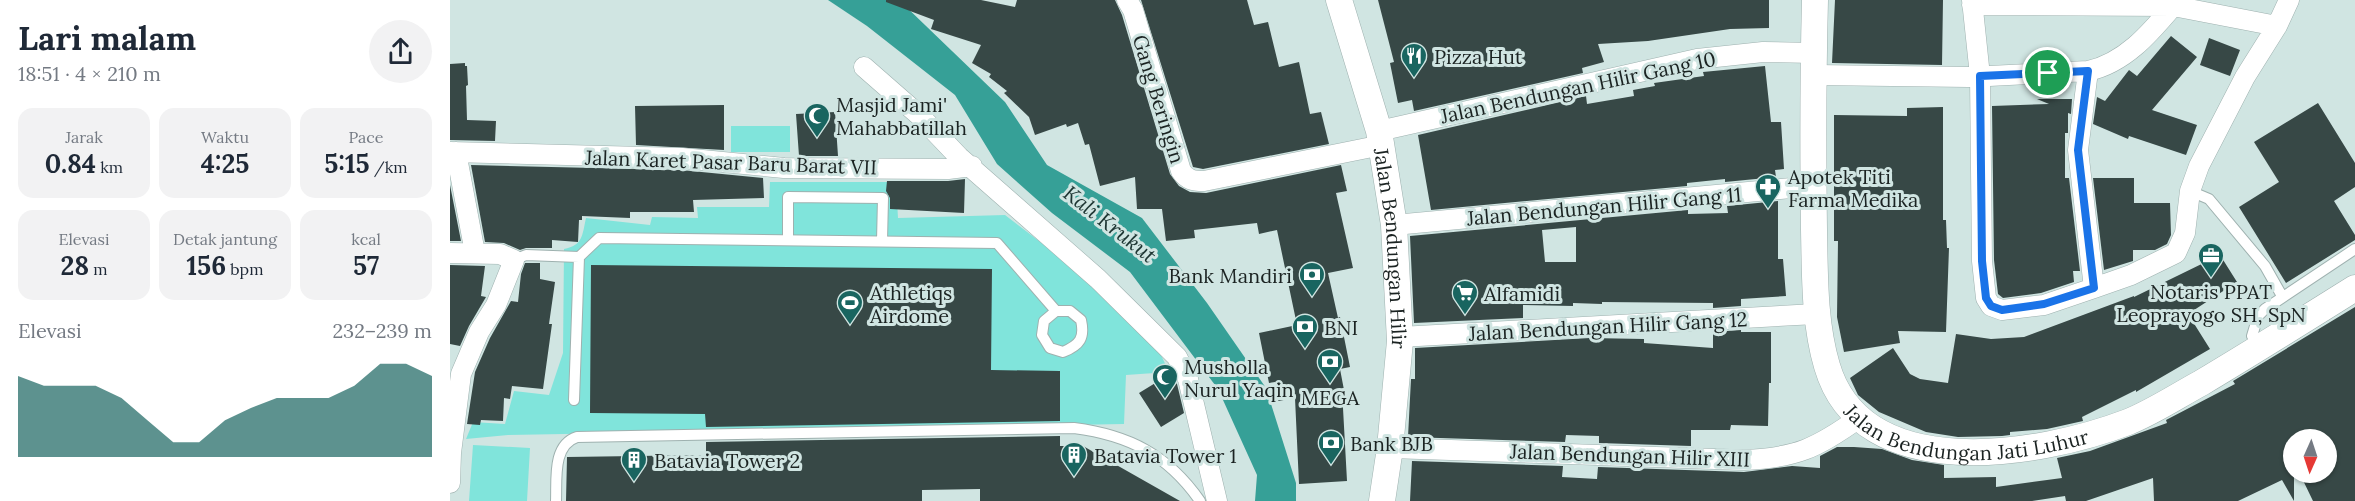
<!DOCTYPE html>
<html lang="id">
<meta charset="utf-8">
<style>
body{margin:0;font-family:Lora,serif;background:#f2f2f3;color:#1f2937;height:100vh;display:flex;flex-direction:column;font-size:22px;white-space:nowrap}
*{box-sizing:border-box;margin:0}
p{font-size:20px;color:#747a83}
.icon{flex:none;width:33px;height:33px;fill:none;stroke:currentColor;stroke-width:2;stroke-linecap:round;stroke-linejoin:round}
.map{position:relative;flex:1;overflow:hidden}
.side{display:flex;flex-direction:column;background:#fff;width:450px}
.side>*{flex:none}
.needle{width:39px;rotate:183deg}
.buttons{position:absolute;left:1833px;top:429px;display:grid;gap:12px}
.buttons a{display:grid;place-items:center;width:54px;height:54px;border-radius:50%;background:#fff;box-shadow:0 2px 4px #0004;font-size:30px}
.pin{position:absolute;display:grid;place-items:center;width:51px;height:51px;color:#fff;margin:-26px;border:3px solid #fff;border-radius:50%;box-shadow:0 2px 6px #0007}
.round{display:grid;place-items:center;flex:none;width:63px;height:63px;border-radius:32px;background:#f2f2f3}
.headline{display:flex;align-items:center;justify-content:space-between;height:102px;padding:0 18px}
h1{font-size:33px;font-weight:700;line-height:45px}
.metrics{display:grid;grid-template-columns:repeat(3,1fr);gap:9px;height:102px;padding:6px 18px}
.metrics div{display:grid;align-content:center;border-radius:15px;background:#f2f2f3;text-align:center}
.metrics b{font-size:26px;font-weight:700}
.metrics small{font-size:16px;font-weight:400}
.metrics p{font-size:16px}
.chart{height:168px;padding:12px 18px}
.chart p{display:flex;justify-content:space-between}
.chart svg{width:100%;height:108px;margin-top:6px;fill:#196560;opacity:.7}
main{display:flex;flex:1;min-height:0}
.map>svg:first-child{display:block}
</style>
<main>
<section class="side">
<div class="headline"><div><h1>Lari malam</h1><p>18:51 · 4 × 210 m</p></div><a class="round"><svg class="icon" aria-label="share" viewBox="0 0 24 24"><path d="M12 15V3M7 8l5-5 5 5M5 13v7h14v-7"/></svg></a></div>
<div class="metrics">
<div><p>Jarak</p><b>0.84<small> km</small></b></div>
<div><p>Waktu</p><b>4:25</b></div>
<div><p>Pace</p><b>5:15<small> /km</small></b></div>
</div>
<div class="metrics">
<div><p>Elevasi</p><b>28<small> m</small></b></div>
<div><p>Detak jantung</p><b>156<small> bpm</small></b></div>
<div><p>kcal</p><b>57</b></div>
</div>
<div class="chart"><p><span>Elevasi</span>232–239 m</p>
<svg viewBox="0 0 160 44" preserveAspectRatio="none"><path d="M0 44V11L10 15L20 15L30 15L40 20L50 29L60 38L70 38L80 29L90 24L100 20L110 20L120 20L130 15L140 6L150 6L160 11V44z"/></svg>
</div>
</section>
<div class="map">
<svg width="1905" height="501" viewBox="0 0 1905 501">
<rect width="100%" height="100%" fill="#d0e5e2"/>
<path fill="#80e4db" d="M281,126H340V152H281Z
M320,182H446L448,218L555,215L665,299L711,355L719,372L676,375L674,424L58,435L16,439L23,422L55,424L64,391L99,395L113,353L114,249C133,245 132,236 136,218L200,225L202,217L248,218L247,207H319Z
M23,445L80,448L77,501H19Z"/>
<path fill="#36a097" d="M378,0H449L555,102L597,165L692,218L757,303L816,388L846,483V501H805L807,475L768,389L680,272L602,213L547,164L505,95L417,26Z"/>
<path fill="#374846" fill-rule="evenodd" d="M436,0H531L565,7L567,0H665L672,15L720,174L729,186L740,192L756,193L891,165L897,191L886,193L903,268L878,273L888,318L890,317L900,367L890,369L894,390H892L897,481L849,484L845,398L828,401L825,382L819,383L809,333L847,325L827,230L809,234L807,223L744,230L745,238L716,241L712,209H687L685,177L650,186L639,144L635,145L628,123L617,127L616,124L585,135L579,117L554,93L557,91L539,77L541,74L522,63L531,45L481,29L484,20L436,2Z
M691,0H797L804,25L818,22L829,67L849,62L860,114L871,112L879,144L753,169L743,167Z
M928,0H1319V28L1280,29L1198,41L1148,44L1154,62L1132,68L1133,73L964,111L962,100L948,103L940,63L944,62Z
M1385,0H1493L1492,65L1382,63Z
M1721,36L1747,57L1702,110L1747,125L1736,155L1679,136L1678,139L1643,124L1647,97L1655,101L1679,70L1687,76Z
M1759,38L1790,50L1780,76L1750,65Z
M15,63V66H17L18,85L16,86L17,120L46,121L45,141L0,140V64Z
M1315,66L1321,122H1331L1334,169L1325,170L1326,177L1275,182V179L1237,183V186L981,210L968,135L1136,96L1137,104L1184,96L1183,90L1205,86L1204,83L1254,76L1253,72Z
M1587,99H1622L1621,114L1618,113V133H1615V178H1619L1630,271H1623L1624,282L1591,293L1553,298L1548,294L1544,260L1542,106L1599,104Z
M1868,103L1905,163V187L1884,201L1905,235V240L1836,283L1789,207L1829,182L1804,142Z
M274,105V150L186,145L185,106Z
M1493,107V220H1496L1497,248H1499L1496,332L1448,331L1450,343L1394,352L1387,317L1388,241H1384V115L1457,116V108Z
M385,112L388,156H349L346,114Z
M21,165L231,170L313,178L314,198L243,200L244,212H180V218L132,216V220H129L128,242L102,240V248H76L70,250L54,243L35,242Z
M1643,178H1684V203H1720L1721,235L1717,244L1705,250H1683V261L1654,270Z
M515,179L514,213L440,209V198L436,191L437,181H498Z
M0,185L11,241H0Z
M1328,201V259H1333L1336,296L1291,299V306L1263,308V303L1152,302V304L1123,303V306L1073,305V318L964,323L960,236L1238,210V214L1278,213L1277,206ZM1126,227V262H1095L1092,230Z
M1770,255L1787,282L1738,314L1760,349L1686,392V390L1632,417L1633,421L1597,429L1560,432V435L1552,436L1508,437L1476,432L1429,412L1408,395L1400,378L1443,348L1460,374L1470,379L1498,383L1506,334L1541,339L1574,337L1684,296V297Z
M75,263H90V279L105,282L99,324H102L93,389L62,386L60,399L54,398L53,421L31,420L30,425L17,424L25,372L40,338L61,301L68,302L71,274Z
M0,265L35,266L31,296L36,297L19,326L10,346L0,344Z
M141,265L542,269L541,370L610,371V421L256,427L255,414L140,413Z
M1905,307V501H1863L1849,472H1876V440H1844V501L1832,480L1788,501H1704L1703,478L1636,501H1616L1615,496L1582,501H960L962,461L1113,466L1112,477L1147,479L1148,467L1294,472L1342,466L1370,468V456L1387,447H1404L1432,449L1462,460L1494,465V478L1546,477V487L1612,478L1607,458L1640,451L1717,423L1716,420L1785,384L1783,381Z
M1291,330V332H1321V383H1319L1318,426L1281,425L1280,430H1241V446L1149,443V436L1116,435L1115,442L958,437L961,379H965V348L1140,338L1194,339V343L1263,348V332Z
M720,374L727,384L734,413L711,427L689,393Z
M610,436V446H633L730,501H530V489L472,490V501H116L117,457L256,455V442Z"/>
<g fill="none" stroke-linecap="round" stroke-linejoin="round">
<defs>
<path id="service" d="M1740,191L1759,199L1815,266L1832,296
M338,240V197L433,198L432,241
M64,260L76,255L129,257L149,238L547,243L606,311H620L631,320C635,338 630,345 613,352L600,348L592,335L594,321L606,311
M1810,348L1802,336L1808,316L1815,309L1905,249
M124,400L129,257
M106,501C107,480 102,445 127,437L624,428C679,435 718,455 750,501"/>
<path id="minor" d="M677,0L683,10L731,171C737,180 743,181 754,181L932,145
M1522,0L1530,76L1532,261L1536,298L1541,306L1552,310L1594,305L1644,288L1681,275L1726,253L1735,233L1740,191L1749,166L1795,77L1827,26L1839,0
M1522,5L1723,6L1827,26
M414,67L470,116L509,157L648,279L727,357L738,379L767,501
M1638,71L1628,150L1644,288
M1365,75L1519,77L1638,71C1675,63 1700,33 1723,6
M929,131L1247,59L1313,52L1364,53
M0,152L232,158L334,168L498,169L522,166
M6,152L25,253
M944,225L1363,186
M0,253L50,254L64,260L46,305L29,332L11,374L1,453L0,483
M950,337L1366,314
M940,448L1294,460C1346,458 1367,448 1409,418"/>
<g id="tertiary">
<path id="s1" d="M889,0L929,131L944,225L950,341L940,448L932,501"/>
<path id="s2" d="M1365,0C1363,76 1363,153 1364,230C1365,275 1364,322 1377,366C1412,486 1589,456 1678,422C1703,412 1727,396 1751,383C1803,352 1854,320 1905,288"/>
</g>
</defs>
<use href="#service" stroke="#9eb1af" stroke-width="12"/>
<use href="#minor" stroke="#9eb1af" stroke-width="21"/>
<use href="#tertiary" stroke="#9eb1af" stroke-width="27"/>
<use href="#service" stroke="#fff" stroke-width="10"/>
<use href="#minor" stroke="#fff" stroke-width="20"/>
<use href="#tertiary" stroke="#fff" stroke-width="26"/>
</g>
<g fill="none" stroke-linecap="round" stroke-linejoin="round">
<defs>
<path id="route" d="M1638,71L1628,150L1644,288L1594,304L1552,310L1541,306L1536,298L1532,261L1530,76Z"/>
</defs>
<use href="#route" stroke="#fff" stroke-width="12"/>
<use href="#route" stroke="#1a73e8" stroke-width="8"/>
</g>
<defs>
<symbol id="restaurant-pin" viewBox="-11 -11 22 30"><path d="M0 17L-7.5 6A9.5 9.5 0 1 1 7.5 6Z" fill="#196560" stroke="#d0e5e2"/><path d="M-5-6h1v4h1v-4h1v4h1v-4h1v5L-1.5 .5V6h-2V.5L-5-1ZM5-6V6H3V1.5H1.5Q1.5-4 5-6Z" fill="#fff"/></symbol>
<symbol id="mosque-pin" viewBox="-11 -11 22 30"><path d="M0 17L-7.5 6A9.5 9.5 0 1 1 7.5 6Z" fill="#196560" stroke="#d0e5e2"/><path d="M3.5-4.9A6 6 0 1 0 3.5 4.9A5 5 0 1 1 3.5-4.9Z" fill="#fff"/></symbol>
<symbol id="pharmacy-pin" viewBox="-11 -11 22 30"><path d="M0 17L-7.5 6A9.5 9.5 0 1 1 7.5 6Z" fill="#196560" stroke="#d0e5e2"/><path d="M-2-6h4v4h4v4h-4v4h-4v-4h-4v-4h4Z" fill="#fff"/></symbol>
<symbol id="office-pin" viewBox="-11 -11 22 30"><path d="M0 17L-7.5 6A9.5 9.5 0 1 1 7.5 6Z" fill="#196560" stroke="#d0e5e2"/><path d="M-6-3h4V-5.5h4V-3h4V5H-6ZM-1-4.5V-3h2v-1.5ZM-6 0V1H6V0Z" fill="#fff"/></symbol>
<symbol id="bank-pin" viewBox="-11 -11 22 30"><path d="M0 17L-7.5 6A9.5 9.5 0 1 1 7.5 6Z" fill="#196560" stroke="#d0e5e2"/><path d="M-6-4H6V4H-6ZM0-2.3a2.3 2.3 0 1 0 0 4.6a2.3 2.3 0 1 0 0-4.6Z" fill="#fff"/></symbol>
<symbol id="supermarket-pin" viewBox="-11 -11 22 30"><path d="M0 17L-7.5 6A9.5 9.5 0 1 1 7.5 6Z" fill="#196560" stroke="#d0e5e2"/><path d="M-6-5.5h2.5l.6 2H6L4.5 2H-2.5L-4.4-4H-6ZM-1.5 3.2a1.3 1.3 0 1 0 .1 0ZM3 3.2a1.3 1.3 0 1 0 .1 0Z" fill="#fff"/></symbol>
<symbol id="stadium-pin" viewBox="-11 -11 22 30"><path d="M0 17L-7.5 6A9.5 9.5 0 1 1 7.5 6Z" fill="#196560" stroke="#d0e5e2"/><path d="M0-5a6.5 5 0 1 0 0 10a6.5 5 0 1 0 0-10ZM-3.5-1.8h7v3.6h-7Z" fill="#fff"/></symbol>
<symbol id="building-pin" viewBox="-11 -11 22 30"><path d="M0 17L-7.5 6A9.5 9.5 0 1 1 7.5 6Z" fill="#196560" stroke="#d0e5e2"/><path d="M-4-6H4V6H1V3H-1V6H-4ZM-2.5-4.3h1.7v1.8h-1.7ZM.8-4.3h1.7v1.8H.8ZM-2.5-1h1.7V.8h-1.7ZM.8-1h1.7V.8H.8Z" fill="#fff"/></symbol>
</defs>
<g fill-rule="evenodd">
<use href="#restaurant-pin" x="949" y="41" width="30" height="40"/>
<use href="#mosque-pin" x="352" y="101" width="30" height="40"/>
<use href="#pharmacy-pin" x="1303" y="172" width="30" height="40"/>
<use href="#office-pin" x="1746" y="241" width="30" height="40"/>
<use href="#bank-pin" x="847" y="260" width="30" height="40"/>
<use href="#supermarket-pin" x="1000" y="278" width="30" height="40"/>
<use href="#stadium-pin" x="385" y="288" width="30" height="40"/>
<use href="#bank-pin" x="840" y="312" width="30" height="40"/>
<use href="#bank-pin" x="865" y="347" width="30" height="40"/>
<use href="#mosque-pin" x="700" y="362" width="30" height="40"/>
<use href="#bank-pin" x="866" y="428" width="30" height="40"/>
<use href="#building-pin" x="609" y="440" width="30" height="40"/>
<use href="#building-pin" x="169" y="445" width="30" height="40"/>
</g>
<g text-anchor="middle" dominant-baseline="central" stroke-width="6" stroke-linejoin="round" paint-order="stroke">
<g font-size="20" fill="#1b2322" stroke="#d0e5e2" text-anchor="start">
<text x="984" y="56">Pizza Hut</text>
<text x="386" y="104">Masjid Jami'<tspan x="386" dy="23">Mahabbatillah</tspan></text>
<text x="1338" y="176">Apotek Titi<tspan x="1338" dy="23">Farma Medika</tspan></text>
<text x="842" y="275" text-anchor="end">Bank Mandiri</text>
<text x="1761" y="291" text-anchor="middle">Notaris PPAT<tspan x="1761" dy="23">Leoprayogo SH, SpN</tspan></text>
<text x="420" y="292">Athletiqs<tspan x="420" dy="23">Airdome</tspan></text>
<text x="1034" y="293">Alfamidi</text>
<text x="874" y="327">BNI</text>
<text x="734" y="366">Musholla<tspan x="734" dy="23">Nurul Yaqin</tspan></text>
<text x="880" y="397" text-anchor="middle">MEGA</text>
<text x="900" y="443">Bank BJB</text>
<text x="644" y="455">Batavia Tower 1</text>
<text x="204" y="460">Batavia Tower 2</text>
</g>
<g font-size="20" fill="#1b2322" stroke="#d0e5e2">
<text transform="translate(1128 87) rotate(-12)">Jalan Bendungan Hilir Gang 10</text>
<text transform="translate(709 99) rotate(73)">Gang Beringin</text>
<text transform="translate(281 162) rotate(2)">Jalan Karet Pasar Baru Barat VII</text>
<text transform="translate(1154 206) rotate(-5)">Jalan Bendungan Hilir Gang 11</text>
<text stroke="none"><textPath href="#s1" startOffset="255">Jalan Bendungan Hilir</textPath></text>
<text transform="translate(1158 326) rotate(-3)">Jalan Bendungan Hilir Gang 12</text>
<text stroke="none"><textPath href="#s2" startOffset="540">Jalan Bendungan Jati Luhur</textPath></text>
<text transform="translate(1180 455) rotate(2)">Jalan Bendungan Hilir XIII</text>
</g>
<g font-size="21" font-style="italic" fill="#1d3532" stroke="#d0e5e2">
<text transform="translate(660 224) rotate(38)">Kali Krukut</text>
</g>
</g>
</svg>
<div class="buttons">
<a><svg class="needle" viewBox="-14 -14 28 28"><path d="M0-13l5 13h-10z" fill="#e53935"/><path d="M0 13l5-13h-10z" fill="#747a83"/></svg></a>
</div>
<div class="pin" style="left:1598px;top:73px;background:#1e9e55"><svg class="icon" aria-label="arrive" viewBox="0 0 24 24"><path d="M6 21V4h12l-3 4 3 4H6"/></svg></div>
</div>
</main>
